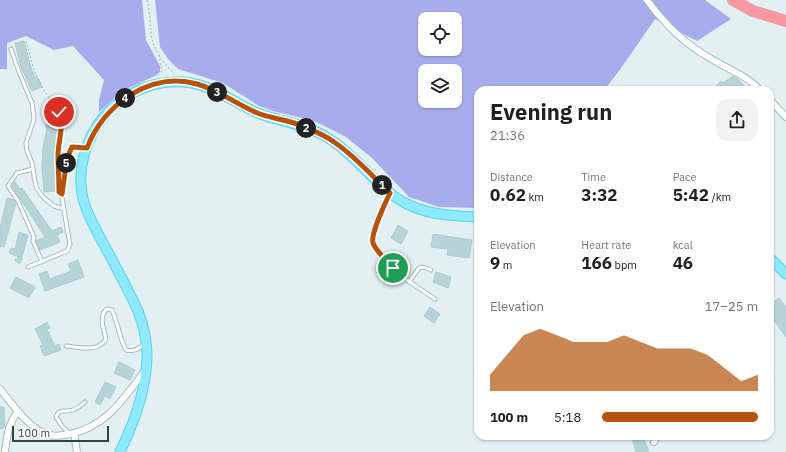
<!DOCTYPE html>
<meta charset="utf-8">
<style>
body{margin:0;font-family:"IBM Plex Sans",sans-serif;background:#f2f2f2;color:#202124;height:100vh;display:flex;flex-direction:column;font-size:15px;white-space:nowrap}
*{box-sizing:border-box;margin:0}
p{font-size:13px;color:#757577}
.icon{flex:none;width:22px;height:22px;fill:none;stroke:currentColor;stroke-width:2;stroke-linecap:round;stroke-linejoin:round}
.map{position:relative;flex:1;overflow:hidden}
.panel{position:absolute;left:474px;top:86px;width:300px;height:354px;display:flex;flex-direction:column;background:#fff;border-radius:12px;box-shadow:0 1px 3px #0004}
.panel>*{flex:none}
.controls{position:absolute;left:418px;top:12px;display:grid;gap:8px}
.controls a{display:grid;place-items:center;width:44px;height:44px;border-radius:8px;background:#fff;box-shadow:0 1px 3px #0004;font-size:20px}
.scale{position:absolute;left:12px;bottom:10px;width:97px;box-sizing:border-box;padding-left:4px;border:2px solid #334445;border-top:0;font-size:11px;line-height:14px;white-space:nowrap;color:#334445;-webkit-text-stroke:3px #fff;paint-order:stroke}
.pin{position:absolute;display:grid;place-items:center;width:34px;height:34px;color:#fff;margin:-17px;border:2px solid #fff;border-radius:50%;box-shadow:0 1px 4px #0007}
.km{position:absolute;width:20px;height:20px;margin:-10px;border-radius:50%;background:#222;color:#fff;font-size:11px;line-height:20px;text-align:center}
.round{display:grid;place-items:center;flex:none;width:42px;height:42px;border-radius:12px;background:#f2f2f2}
.overview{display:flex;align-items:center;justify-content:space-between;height:68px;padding:0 16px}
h1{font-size:22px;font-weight:700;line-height:30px}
.figures{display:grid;grid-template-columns:repeat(3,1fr);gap:6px;height:68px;padding:4px 16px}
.figures div{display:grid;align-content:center}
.figures b{font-size:17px;font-weight:700}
.figures small{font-size:11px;font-weight:400}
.figures p{font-size:11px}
.chart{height:112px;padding:8px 16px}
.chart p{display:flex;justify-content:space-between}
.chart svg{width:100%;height:72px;margin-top:4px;fill:#b45309;opacity:.7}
ul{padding:0 16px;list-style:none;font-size:13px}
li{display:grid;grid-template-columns:64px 48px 1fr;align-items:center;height:30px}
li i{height:10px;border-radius:5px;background:#b45309}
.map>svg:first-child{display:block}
</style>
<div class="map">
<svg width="786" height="452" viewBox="0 0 786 452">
<rect width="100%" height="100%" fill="#e3f0f3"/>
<path fill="#a7acec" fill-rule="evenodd" d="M0,0H142L146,40L160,66V72L157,75L122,91L99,112V100L104,80L73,46L54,50L26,36L7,43V69H0Z
M155,0H705L731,19L697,41L655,19L619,71L604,90H478V208L439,207L409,197L372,158L346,137L314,121L273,111L259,106L223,83L178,69L168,59L160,47ZM425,19H455V49H425ZM425,71H455V101H425Z"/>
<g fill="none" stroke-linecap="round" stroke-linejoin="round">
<path stroke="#f798a3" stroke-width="12" d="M733,0L753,11L786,21"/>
</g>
<path fill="#b8d3d6" stroke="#aaced1" d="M24,41L32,71L37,79L38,78L42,87L32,91L21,67L15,43Z
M733,76L737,78L748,90H712L721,81L723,83Z
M46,118L58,119L57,137L54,153H55L54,163L56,191L44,192L42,168L43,147L47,128H46Z
M15,182L20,189L22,188L52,231L61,227L63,232L57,235L60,242L40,250L36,241L45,237L12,186Z
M7,198L14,200L16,203L4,247L0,246V228Z
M398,225L408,231L401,244L391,238Z
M19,232L28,235L21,261L19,264L15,260L19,257L9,253L11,248L15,249Z
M433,234L472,240L469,258L447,255L448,249L431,247Z
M78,260L84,277L45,291L39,274L47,271L50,279L71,271L68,264Z
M436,272L451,277L448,288L433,282Z
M16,277L35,287L29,298L10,288Z
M779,298L786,307V337L770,315V305Z
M430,307L440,314L434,323L424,316Z
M47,322L50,328L47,329L55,346L59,344L61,350L44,356L40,346L43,345L35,329Z
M119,362L135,370L130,380L114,373Z
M105,382L116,387L110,399L105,396L100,405L95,402Z
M0,407H4L5,425L4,428L0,429Z
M638,436H643L649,452H636L632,438Z"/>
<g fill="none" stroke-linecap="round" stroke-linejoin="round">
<defs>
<path id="lane" d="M11,49L19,72L32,103L34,119L26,143L27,151L32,163L35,182L37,189L44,198L54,206L64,209
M33,169L17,173L8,186L18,201L34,237L33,241L42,262
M390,194C384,204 371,234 373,245L401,276L435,299
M28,267L67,251L70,245L62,198L67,158L72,147L85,148
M409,282L419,268L423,267L431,270
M66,346C79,347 98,353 106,339C104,330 98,316 107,309L112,310C118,323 119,337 126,350C134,352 138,349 144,344
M70,434L62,426L56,417C60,407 65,413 73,410C78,408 82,405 85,402"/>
<path id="street" d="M647,0C666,26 685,44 713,60C730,70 747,76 760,90
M770,100L786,117
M0,389C13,405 25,423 43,433C51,437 61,436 70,434C108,426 123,398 146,370
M74,433L77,452
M654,442L657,436
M5,452C7,435 8,425 18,411"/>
<path id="primary" d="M770,258L786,274
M120,452C134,423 147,388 147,355C147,341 143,324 138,311C129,291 119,273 109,254C101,239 92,224 86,208C74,176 84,138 107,113C132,86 171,74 206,87C226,94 243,108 263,115C287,123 313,126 334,142C360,160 378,189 407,204C429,215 453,216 478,217"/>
</defs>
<use href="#lane" stroke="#a5bcbf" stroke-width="5"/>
<use href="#street" stroke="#a5bcbf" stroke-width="8"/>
<use href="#primary" stroke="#55d4ef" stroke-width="11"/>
<path stroke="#94bdc3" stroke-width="1" stroke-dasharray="2 2" stroke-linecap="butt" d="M147,0C150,11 150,23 151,34C153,50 164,63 174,74
M26,41L34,70L44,90L59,112L61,119L62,130L58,152L59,179
M159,55L162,74"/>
<use href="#lane" stroke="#fff" stroke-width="3"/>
<use href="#street" stroke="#fff" stroke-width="6"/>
<use href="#primary" stroke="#90eaff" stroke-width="9"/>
</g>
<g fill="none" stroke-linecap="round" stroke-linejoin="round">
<defs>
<path id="route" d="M59,112C64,126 59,139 58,153C58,166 59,179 59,192L62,194L67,158L72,147L87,148C103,105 150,71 197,84C218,90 235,103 255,112C270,119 287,119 302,126C312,130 325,135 334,142C355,156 372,176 390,193C386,201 370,235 373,243C375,250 388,262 393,268"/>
</defs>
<use href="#route" stroke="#fff" stroke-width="8"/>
<use href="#route" stroke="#b45309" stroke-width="5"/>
</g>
</svg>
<div class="controls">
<a><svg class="icon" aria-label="locate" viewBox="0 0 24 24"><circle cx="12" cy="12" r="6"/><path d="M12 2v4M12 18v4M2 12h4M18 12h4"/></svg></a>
<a><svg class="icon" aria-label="layers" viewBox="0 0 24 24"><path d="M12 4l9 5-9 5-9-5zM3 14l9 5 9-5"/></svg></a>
</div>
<div class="scale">100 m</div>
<div class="pin" style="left:393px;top:268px;background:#1e9e55"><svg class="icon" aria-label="arrive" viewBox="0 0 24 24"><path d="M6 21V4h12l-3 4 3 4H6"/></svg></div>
<div class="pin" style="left:59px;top:112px;background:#d93025"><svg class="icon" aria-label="check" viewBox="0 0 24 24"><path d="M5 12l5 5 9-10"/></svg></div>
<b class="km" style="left:382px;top:185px">1</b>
<b class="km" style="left:306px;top:128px">2</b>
<b class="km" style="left:217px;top:92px">3</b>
<b class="km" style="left:125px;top:98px">4</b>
<b class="km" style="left:66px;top:163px">5</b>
<section class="panel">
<div class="overview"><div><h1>Evening run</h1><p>21:36</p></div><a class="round"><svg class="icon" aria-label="share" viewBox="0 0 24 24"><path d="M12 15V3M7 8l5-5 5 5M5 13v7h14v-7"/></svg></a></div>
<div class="figures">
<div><p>Distance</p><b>0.62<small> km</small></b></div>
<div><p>Time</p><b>3:32</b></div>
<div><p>Pace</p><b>5:42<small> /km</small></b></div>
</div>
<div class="figures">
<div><p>Elevation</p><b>9<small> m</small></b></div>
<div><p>Heart rate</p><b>166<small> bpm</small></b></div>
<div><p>kcal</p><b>46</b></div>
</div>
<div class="chart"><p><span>Elevation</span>17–25 m</p>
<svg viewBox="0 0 160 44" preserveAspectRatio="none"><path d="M0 44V34L10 22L20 10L30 6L40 10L50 14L60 14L70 14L80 10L90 14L100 18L110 18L120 18L130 22L140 30L150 38L160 34V44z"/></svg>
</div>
<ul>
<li><b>100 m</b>5:18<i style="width:100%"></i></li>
</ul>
</section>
</div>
